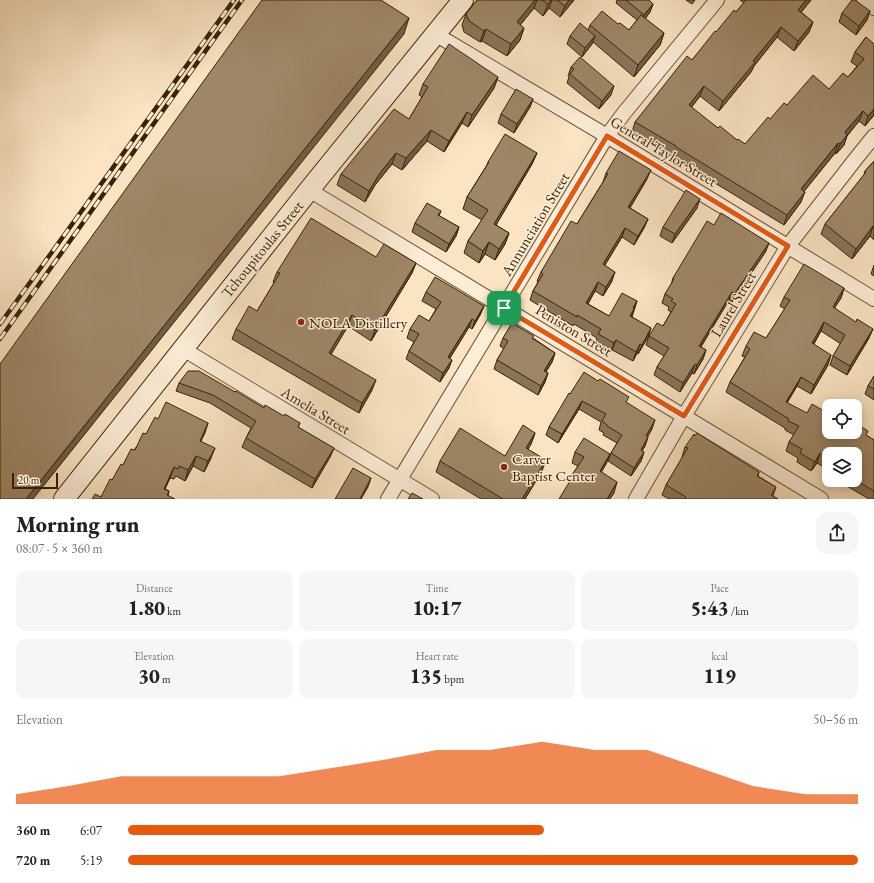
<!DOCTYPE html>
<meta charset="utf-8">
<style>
body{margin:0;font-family:"EB Garamond",serif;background:#f6f6f6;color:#202124;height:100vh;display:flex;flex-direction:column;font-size:15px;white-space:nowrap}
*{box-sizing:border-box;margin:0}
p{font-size:13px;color:#757577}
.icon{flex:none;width:22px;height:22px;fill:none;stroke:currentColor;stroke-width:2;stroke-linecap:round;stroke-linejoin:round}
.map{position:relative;height:499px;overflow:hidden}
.drawer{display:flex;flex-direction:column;background:#fff;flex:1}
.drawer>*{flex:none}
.controls{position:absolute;left:822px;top:399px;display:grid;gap:8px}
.controls a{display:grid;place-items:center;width:40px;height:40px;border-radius:8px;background:#fff;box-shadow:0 2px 10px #0003;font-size:20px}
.scale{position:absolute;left:12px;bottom:10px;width:46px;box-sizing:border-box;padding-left:4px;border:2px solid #3a2304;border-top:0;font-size:11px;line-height:14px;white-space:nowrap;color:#3a2304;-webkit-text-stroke:3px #fcedd7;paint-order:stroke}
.pin{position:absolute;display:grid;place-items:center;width:34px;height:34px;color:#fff;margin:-17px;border-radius:8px;box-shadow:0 2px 6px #0006}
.round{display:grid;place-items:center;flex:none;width:42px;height:42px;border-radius:12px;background:#f6f6f6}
.head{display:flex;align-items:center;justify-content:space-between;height:68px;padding:0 16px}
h1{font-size:22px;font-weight:800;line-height:30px}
.stats{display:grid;grid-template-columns:repeat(3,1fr);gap:6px;height:68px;padding:4px 16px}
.stats div{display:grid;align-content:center;border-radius:10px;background:#f6f6f6;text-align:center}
.stats b{font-size:20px;font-weight:800}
.stats small{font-size:11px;font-weight:400}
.stats p{font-size:11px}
.chart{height:112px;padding:8px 16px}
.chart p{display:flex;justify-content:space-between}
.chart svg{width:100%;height:72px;margin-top:4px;fill:#ea580c;opacity:.7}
ul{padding:0 16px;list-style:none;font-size:13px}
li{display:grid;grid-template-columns:64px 48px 1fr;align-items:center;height:30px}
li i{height:10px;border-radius:5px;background:#ea580c}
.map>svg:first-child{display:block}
</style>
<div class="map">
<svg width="874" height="499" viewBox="0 0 874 499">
<rect width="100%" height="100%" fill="#fae4c2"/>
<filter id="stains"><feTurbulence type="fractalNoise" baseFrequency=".005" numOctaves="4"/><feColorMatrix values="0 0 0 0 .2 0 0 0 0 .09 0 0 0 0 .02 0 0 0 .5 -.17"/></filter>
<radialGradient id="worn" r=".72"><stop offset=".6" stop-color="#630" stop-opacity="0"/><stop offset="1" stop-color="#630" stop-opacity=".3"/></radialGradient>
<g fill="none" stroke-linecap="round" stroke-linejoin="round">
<defs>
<path id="street" d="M864,0L874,8
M435,34L607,136L874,299
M309,190L821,499
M183,349L432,499
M388,499L607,136L624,113L717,0
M636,499L684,416L788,246L854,161L874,136"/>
<path id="secondary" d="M64,499L309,190L463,0"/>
</defs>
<use href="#street" stroke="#6a5334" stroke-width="16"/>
<use href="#secondary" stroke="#3a2304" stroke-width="22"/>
<use href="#street" stroke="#fcedd7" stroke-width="14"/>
<use href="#secondary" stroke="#fcedd7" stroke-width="20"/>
<defs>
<path id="rail" d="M0,324L234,0
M0,339L242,0"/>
</defs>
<use href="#rail" stroke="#3a2304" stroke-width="4.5"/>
<use href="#rail" stroke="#fcedd7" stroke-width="3" stroke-dasharray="9" stroke-linecap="butt"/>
</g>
<path fill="#887459" stroke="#3a2304" d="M477,0H574L560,17L549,8L543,16L534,8L520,25L524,28L520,40L507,56L482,41L480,42L464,32L462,25L466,14Z
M617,0H649L653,4L650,12L645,19L664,33L660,45L634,77L593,42L592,44L582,57L567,44L570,36L588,30L590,25L618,24L629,30L637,20L616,3Z
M686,0H695L692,4Z
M740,0H811L801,12L813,22L809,32L794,51L777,37L754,66L751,72L719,111L700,96L691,108L718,128L737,140L745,144L770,119L787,105L829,89L848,77L857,66L851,62L855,52L866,37L874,115L865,126L859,121L847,136L844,145L836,154L835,153L804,191L801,202L784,225L672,157V156L632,132L635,122L692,60L716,32L736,12L744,3Z
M870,11L867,20L856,35L839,22L842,13Z
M571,67L611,95L599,109L567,83L569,77L568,76Z
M498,77L494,88L468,127L462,123L444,152L427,141L402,170L392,164L375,185L365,202L337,185L341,174L409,119L422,97L419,95L423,84Z
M533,99L530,107L514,133L498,123L501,114Z
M537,153L532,164L496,225L509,233L505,244L495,260L485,254L479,263L464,253L468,241L482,220L463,209L467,197L487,165L488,162Z
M874,161V240L870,236L852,259L821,234L825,224L864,175L865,171Z
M606,173L647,179L630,208L648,219L644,228L634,245L622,237L605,265L612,281L603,296L595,291L588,304L609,316L637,301L632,317L651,328L648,337L638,354L637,353L633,361L612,350L611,352L595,343L597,338L574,324L573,326L530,300L533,291L538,282L537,281L541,272L577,224L603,182Z
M697,208L672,243L660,236L663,227Z
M441,211L439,216L459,227L456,236L446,252L412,232L415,223Z
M714,225L766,251L732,302L729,300L701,347L706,350L703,359L694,374L692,373L680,392L654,375L657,367L664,356L646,345L649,336L663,326L671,312L668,310L669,307L662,303L665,294L671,285L673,278Z
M376,257L416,263L412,273L371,341L348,326L331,354L372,390L359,413L232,339L236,329L257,311L274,283L273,282L277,272Z
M874,265V276L871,274Z
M844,288L841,298L834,308L869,338L847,375L830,365L833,356L841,344L821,331L814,344L828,365L811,394L797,386L787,403L829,432L867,436L874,440V499H869L845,485L846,481L845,480H855V454H829V470L817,463L811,471L797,462L798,458L786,451L789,442L794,435L785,430V428L726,392L730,382L745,357L742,356L746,346L766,338L785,309L780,306L784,297Z
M426,292L484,306L480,315L472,329L469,327L450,358L449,368L440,382L406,359L409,351L414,342L407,338L410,329L429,321L436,309L422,301Z
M503,338H533L555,353L552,362L546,372L548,373L545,382L538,395L494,369L497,360L504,349L500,346Z
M874,376V400L865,394L868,386Z
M179,383L235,392L264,408L300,423L298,428L334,448L330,457L312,488L242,447L246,438L251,428L210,403L176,391Z
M570,394L627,403L652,429L647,437H648L645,446L642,451L644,452L641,461L631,476L608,461L611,453L617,443L603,435L604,433L599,430L601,422L579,409L558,443L546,435L549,427Z
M208,423L201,441L211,458L204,472L193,466L185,481L176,476L174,479L170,478L165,489L169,491L168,496L101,497L123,465L146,434Z
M535,433L531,444L528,449L542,471L525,499H481L436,472L440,461L505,456Z
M685,447L759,472L758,476L776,487L773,496L778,499H669L662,495L666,485L682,458V457Z
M575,452L610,454L606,464L601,472L614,493L569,482L572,475L578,466L572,463Z"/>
<path fill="#6f5e48" stroke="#3a2304" d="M535,0H537L534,8L513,34L517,22Z
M551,0H552L549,8L543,16L548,4Z
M569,0H574L560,17L565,6Z
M806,0H811L795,20L798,10Z
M653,4L650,12L641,24L644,15Z
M870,11L867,20L856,35L859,26Z
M409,18L404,34L33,499H26Z
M813,22L809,32L794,51L798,41Z
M781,27L777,37L754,66L751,72L719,111L723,101L753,61Z
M524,28L520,40L507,56L511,44Z
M486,29L482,41L480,42L484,31Z
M664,33L660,45L634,77L638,65Z
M595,36L592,44L582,57L585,48Z
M498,77L494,88L468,127L472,115Z
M614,86L611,95L599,109L602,101Z
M704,86L700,96L685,115L689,105Z
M533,99L530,107L514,133L517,124Z
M874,109V115L865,126L868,116Z
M863,111L859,121L847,136L844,145L836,154L845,132Z
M467,112L462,123L444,152L449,141Z
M431,130L427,141L402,170L406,158Z
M838,143L835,153L798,199L801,189Z
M396,153L392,164L375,185L365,202L369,191L380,173Z
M537,153L532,164L490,235L494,224Z
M651,170L647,179L625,216L628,207Z
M805,192L801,202L784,225L787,215Z
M700,199L697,208L672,243L675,234Z
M648,219L644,228L634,245L638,236Z
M873,226L870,236L852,259L856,249Z
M459,227L456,236L446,252L449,244Z
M625,228L622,237L600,273L603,264Z
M509,233L505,244L495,260L499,249Z
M489,242L485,254L479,263L483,251Z
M769,243L766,251L732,302L735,293Z
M416,263L412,273L371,341L375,330Z
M615,272L612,281L603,296L606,287Z
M598,282L595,291L583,312L586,303Z
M844,288L841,298L829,317L833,307Z
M732,292L729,300L696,354L699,346Z
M637,301L631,318L627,325L633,308Z
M484,306L480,315L472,329L475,321Z
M352,315L348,326L326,363L329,353Z
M472,319L469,327L445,366L448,357Z
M824,322L821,331L809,352L812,343Z
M651,328L648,337L638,354L642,345Z
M873,329L869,338L847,375L850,366Z
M616,340L612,350L611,352L614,343Z
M640,344L637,353L633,361L636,352Z
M706,350L703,359L694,374L697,365Z
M555,353L552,362L541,379L544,371Z
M831,355L828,365L811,394L814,385Z
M452,360L449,368L440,382L443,373Z
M695,364L692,373L680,392L683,383Z
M548,373L545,382L538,395L541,386Z
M801,377L797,386L782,411L786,402Z
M376,380L372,390L359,413L362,403Z
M582,401L579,409L558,443L562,434Z
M655,420L652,429L643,445L646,436Z
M208,423L205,433L196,451L200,441Z
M535,433L531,444L522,459L526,448Z
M648,437L645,446L637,458L641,450Z
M215,448L211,458L204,472L208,461Z
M334,448L330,457L312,488L315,479Z
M644,452L641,461L631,476L634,468Z
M820,453L817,463L811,471L815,462Z
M610,454L606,464L596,482L600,471Z
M196,456L193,466L185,481L188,470Z
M546,460L542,471L525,499H522Z
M174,467L170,478L160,499L164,489Z
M371,478L368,487L361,499H360Z
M617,482L614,493L610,499H607Z"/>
<path fill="#9e8767" stroke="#3a2304" d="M262,0H381L409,18L26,499H0V364Z
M477,0H535L517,22L524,28L511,44L486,29L484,31L469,21L466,14Z
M542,0H551L548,4Z
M557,0H569L565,6Z
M626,0H649L653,4L644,15Z
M746,0H806L798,10L813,22L798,41L781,27L753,61L755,62L723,101L704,86L689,105L718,128L720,126L737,140L738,139L745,144L768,117L770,119L784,103L787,105L813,75L829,89L843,73L848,77L864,59L855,52L866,37L874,44V109L868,116L863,111L845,132L847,135L840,144L838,143L801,189L805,192L787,215L676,147V146L635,122L687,56L692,60L715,31L716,32L734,10L736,12Z
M852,0H855L870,11L859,26L842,13Z
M602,11L618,24L620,23L629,30L641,15L664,33L638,65L590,25Z
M580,23L595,36L585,48L570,36Z
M449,44L498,77L472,115L467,112L449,141L431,130L406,158L396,153L380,173L369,191L341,174L394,109L409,119L428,87L423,84Z
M580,57L614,86L602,101L570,74L574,69L571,67Z
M516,89L533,99L517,124L501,114Z
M505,134L537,153L494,224L509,233L499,249L489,242L483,251L468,241L488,210L467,197L489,162H488Z
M619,151L651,170L628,207L648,219L638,236L625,228L603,264L615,272L606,287L598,282L586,303L609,316L622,293L637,301L633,308L634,309L630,316L651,328L642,345L640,344L636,352L616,340L614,343L598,334L601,329L577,315V317L533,291L543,274L541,272L571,221L577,224L608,174L606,173Z
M874,161V227L873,226L856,249L825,224L866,172L865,171Z
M686,190L700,199L675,234L663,227Z
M427,203L441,211L438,215L459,227L449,244L415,223Z
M721,213L769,243L735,293L732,292L699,346L706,350L697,365L695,364L683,383L657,367L669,348L649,336L657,323L663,326L676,304L671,301L673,299L665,294L674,279L673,278L707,221L714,225Z
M311,218L376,257L384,244L416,263L375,330L352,315L329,353L376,380L362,403L236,329L249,306L257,311L280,273L277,272Z
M804,264L844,288L833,307L856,322L857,319L873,329L850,366L833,356L845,335L824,322L812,343L831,355L814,385L801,377L786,402L807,413L812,404L829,414V432H855V423L868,431L866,435L874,440V491L855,480V454H829V459L820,453L815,462L800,453L802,449L789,442L799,426L788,421L789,419L730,382L750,349L746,346L754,332L766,338L790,300L784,297Z
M435,277L484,306L475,321L472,319L448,357L452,360L443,373L409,351L419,334L410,329L419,315L429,321L441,302L426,292Z
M512,323L534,336L532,338L555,353L544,371L548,373L541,386L497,360L508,341L503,338Z
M188,371H199L235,392L236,391L264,408L265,405L284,416L285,414L300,423L298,427L334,448L315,479L246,438L256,421L213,395L179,383Z
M584,372L598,381L600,379L629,397L626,402L655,420L646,436L648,437L641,450L644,452L634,468L611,453L622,435L607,426V425L602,421L606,414L582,401L562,434L549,427L569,393L570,394Z
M874,376V389L868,386Z
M166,402L208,423L200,441L215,448L208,461L196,456L188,470L179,466L178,469L174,467L164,489L169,491L167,495L175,499H92L95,494L101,497L110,479L112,480L121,464L123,465L131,449L135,450L143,433L146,434L155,417L158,419Z
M523,425L535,433L526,448L546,460L522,499H503L440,461L460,428L505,456Z
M697,433L759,472L757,476L776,487L771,495L778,499H684L686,497L666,485L687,449L688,448L685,447L694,434L695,436Z
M584,438L610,454L600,471L617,482L607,499H559L573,476L572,475L584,457L575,452Z
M353,468L371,478L360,499H335Z
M412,493L423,499H408Z"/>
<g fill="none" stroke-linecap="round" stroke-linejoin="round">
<defs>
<path id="route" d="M607,136L788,246L684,416L504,308Z"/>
</defs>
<use href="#route" stroke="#fff" stroke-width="8"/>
<use href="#route" stroke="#ea580c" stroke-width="5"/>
</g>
<g fill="#8f2418" stroke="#fcedd7" stroke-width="1.5">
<circle cx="301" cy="322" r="4"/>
<circle cx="504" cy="467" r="4"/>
</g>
<g text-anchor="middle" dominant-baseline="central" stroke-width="3" stroke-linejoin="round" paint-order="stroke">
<g font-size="15" fill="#3a2304" stroke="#fcedd7">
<text transform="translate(664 151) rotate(31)">General Taylor Street</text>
<text transform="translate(535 224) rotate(-59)">Annunciation Street</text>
<text transform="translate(262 249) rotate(-51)">Tchoupitoulas Street</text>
<text transform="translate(733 304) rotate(-59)">Laurel Street</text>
<text transform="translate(574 330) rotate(31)">Peniston Street</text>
<text transform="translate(316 410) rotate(31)">Amelia Street</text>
</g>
<g font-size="15" fill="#3a2304" stroke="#fcedd7" text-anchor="start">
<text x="309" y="322">NOLA Distillery</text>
<text x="512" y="458">Carver<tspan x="512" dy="17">Baptist Center</tspan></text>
</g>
</g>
<rect width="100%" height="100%" filter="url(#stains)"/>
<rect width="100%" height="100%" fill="url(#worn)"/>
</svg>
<div class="controls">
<a><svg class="icon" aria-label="locate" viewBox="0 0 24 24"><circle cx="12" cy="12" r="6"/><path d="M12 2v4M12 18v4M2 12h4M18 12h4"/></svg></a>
<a><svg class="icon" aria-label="layers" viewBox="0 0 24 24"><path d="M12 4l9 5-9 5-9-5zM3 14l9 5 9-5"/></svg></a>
</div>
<div class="scale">20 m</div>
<div class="pin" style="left:504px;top:308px;background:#1e9e55"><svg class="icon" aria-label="arrive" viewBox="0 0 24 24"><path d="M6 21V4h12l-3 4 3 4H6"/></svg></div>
</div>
<section class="drawer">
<div class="head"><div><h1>Morning run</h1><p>08:07 · 5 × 360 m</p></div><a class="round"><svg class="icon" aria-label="share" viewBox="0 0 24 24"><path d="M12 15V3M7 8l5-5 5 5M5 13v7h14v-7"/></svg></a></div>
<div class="stats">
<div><p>Distance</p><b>1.80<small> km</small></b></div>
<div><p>Time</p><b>10:17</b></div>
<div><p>Pace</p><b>5:43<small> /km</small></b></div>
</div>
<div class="stats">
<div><p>Elevation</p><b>30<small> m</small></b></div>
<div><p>Heart rate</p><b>135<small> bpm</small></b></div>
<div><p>kcal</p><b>119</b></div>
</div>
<div class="chart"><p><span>Elevation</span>50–56 m</p>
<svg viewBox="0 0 160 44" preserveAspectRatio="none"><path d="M0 44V38L10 33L20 27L30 27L40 27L50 27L60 22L70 17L80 11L90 11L100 6L110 11L120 11L130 22L140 33L150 38L160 38V44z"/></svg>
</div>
<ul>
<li><b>360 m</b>6:07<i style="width:57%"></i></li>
<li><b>720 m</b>5:19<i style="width:100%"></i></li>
</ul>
</section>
